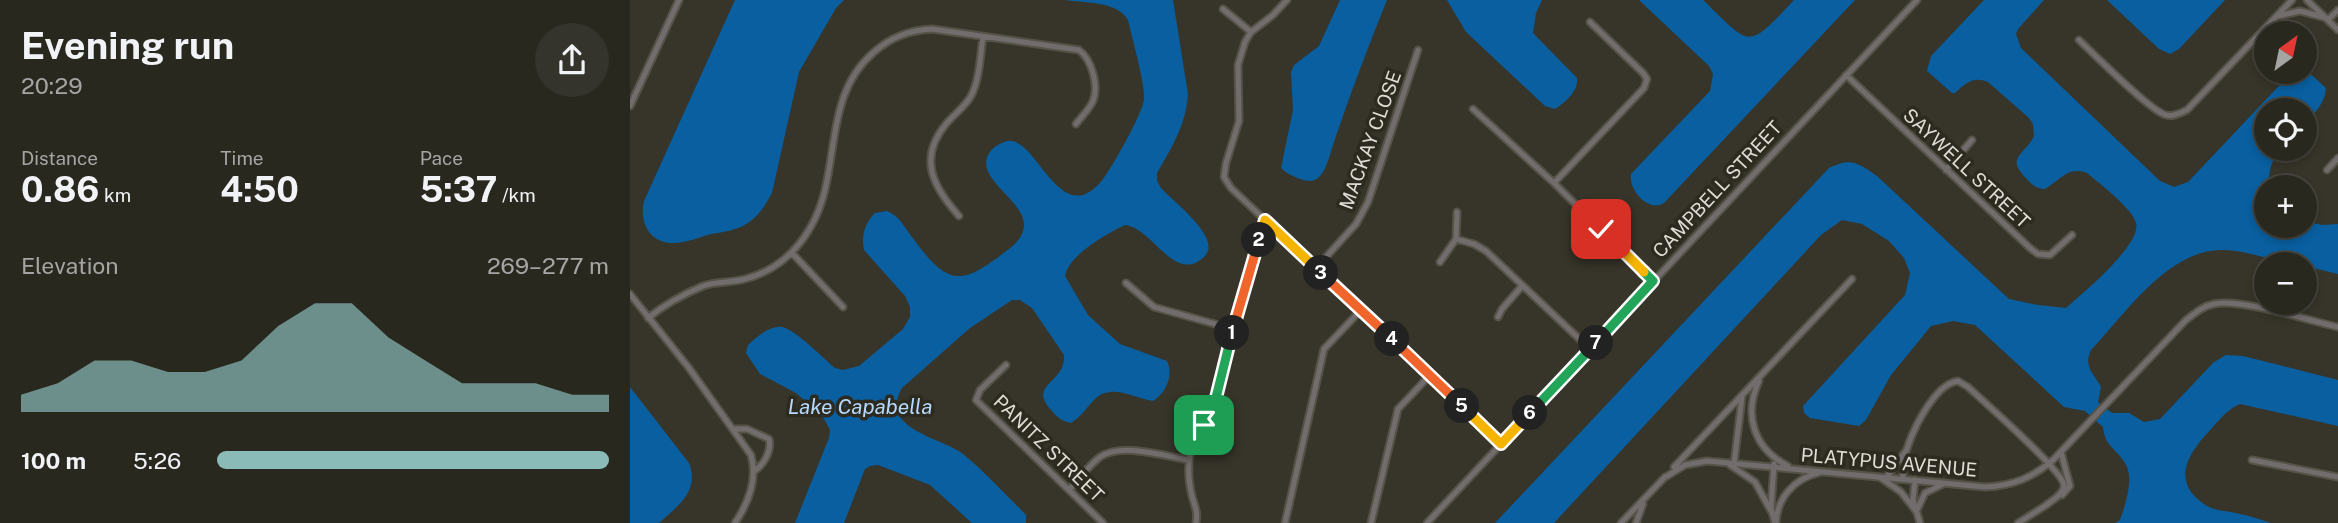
<!DOCTYPE html>
<meta charset="utf-8">
<style>
body{margin:0;font-family:"Public Sans",sans-serif;background:#35342c;color:#f1f3f6;height:100vh;display:flex;flex-direction:column;font-size:26px;white-space:nowrap}
*{box-sizing:border-box;margin:0}
p{font-size:23px;color:#a5a6a4}
.icon{flex:none;width:38px;height:38px;fill:none;stroke:currentColor;stroke-width:2;stroke-linecap:round;stroke-linejoin:round}
.map{position:relative;flex:1;overflow:hidden}
.side{display:flex;flex-direction:column;background:#29281f;width:630px}
.side>*{flex:none}
.needle{width:46px;rotate:33deg}
.tools{position:absolute;left:1624px;top:21px;display:grid;gap:14px}
.tools a{display:grid;place-items:center;width:63px;height:63px;border-radius:50%;background:#29281f;box-shadow:0 4px 10px #0003,0 0 0 2px #45443d;font-size:35px}
.pin{position:absolute;display:grid;place-items:center;width:60px;height:60px;color:#fff;margin:-30px;border-radius:14px;box-shadow:0 4px 10px #0006}
.km{position:absolute;width:35px;height:35px;margin:-18px;border-radius:50%;background:#222;color:#fff;font-size:19px;line-height:35px;text-align:center}
.round{display:grid;place-items:center;flex:none;width:74px;height:74px;border-radius:37px;background:#35342c}
.summary{display:flex;align-items:center;justify-content:space-between;height:119px;padding:0 21px}
h1{font-size:38px;font-weight:700;line-height:52px}
.metrics{display:grid;grid-template-columns:repeat(3,1fr);gap:10px;height:119px;padding:7px 21px}
.metrics div{display:grid;align-content:center}
.metrics b{font-size:35px;font-weight:700}
.metrics small{font-size:19px;font-weight:400}
.metrics p{font-size:19px}
.chart{height:196px;padding:14px 21px}
.chart p{display:flex;justify-content:space-between}
.chart svg{width:100%;height:126px;margin-top:7px;fill:#8bbbb9;opacity:.7}
ul{padding:0 21px;list-style:none;font-size:23px}
li{display:grid;grid-template-columns:112px 84px 1fr;align-items:center;height:52px}
li i{height:18px;border-radius:9px;background:#8bbbb9}
main{display:flex;flex:1;min-height:0}
.map>svg:first-child{display:block}
</style>
<main>
<section class="side">
<div class="summary"><div><h1>Evening run</h1><p>20:29</p></div><a class="round"><svg class="icon" aria-label="share" viewBox="0 0 24 24"><path d="M12 15V3M7 8l5-5 5 5M5 13v7h14v-7"/></svg></a></div>
<div class="metrics">
<div><p>Distance</p><b>0.86<small> km</small></b></div>
<div><p>Time</p><b>4:50</b></div>
<div><p>Pace</p><b>5:37<small> /km</small></b></div>
</div>
<div class="chart"><p><span>Elevation</span>269–277 m</p>
<svg viewBox="0 0 160 44" preserveAspectRatio="none"><path d="M0 44V38L10 34L20 26L30 26L40 30L50 30L60 26L70 14L80 6L90 6L100 18L110 26L120 34L130 34L140 34L150 38L160 38V44z"/></svg>
</div>
<ul>
<li><b>100 m</b>5:26<i style="width:100%"></i></li>
</ul>
</section>
<div class="map">
<svg width="1708" height="523" viewBox="0 0 1708 523">
<rect width="100%" height="100%" fill="#373529"/>
<path fill="#095fa0" d="M105,0H214L206,8L169,72L142,193C136,204 129,216 118,223C107,230 94,232 81,234C69,237 56,243 44,243C19,243 9,222 14,201Z
M435,0H543L558,94C556,125 542,147 527,173V181L531,188C543,201 584,232 578,251C576,256 571,260 567,262C541,276 521,228 495,225C476,234 439,255 435,276L458,315L490,344L537,361C544,375 536,393 523,401C504,398 482,383 465,399C457,407 451,417 441,423C432,421 428,418 422,411C396,384 436,384 434,355L402,308L390,300H382L340,328L272,388C248,429 310,437 333,454C355,472 376,495 396,515V523H342L300,485L248,465L240,466L235,469L214,523H165L199,438L200,430L192,415L166,393L130,374L116,353L118,345C126,337 141,325 152,327C166,330 193,358 205,368L213,370L229,366L273,329L280,317V307L275,296L234,250C231,237 235,222 245,213L257,211C270,216 274,227 282,237C319,288 331,286 379,249C427,211 343,187 358,155C361,149 368,144 374,142C401,131 420,203 453,195C459,193 465,188 470,183C480,172 513,113 514,99C515,82 502,39 498,20C487,1 455,3 435,0Z
M710,0H757C738,47 720,94 704,142C700,153 696,175 685,180C677,184 656,174 651,168L663,110L661,72L664,65L689,46Z
M817,0H912L906,13L903,33L947,78C949,91 934,103 925,109L915,106L836,32Z
M1009,0H1073C1122,47 1116,51 1164,0H1225L1034,203C1019,213 998,190 1001,174L1080,91L1083,74L1079,66Z
M1354,0H1414L1388,29L1386,34L1391,48L1530,181L1544,187L1558,182L1662,72H1675V69L1696,88C1695,103 1685,113 1675,123V110H1636V149H1650C1642,161 1637,172 1640,187H1636V226H1675V221L1692,225L1708,224V274L1675,266V264C1648,264 1622,251 1595,250C1540,247 1495,314 1461,350C1453,367 1464,373 1471,387L1468,402L1482,413H1499L1514,422L1530,419L1584,362L1596,355L1613,356L1708,380V426L1610,404C1598,409 1590,419 1582,428C1560,451 1539,480 1574,504C1583,511 1599,511 1610,514C1621,516 1631,520 1641,523H1485L1490,520C1495,506 1504,479 1496,465C1487,448 1475,448 1473,427L1455,411L1434,407L1345,325L1323,321L1301,326L1261,375L1236,420L1229,426L1180,418L1174,413L1173,406L1275,295L1280,273L1274,258L1259,241L1232,224L1212,220L1191,235L924,523H865L1199,168C1222,157 1228,163 1247,176L1379,299L1408,305L1436,308C1452,294 1512,244 1506,223C1503,209 1469,183 1457,173C1437,166 1431,180 1415,189C1406,189 1402,185 1396,178C1375,157 1395,155 1404,136L1403,124L1399,118L1358,82C1343,76 1336,83 1325,93H1322L1297,71L1301,56Z
M1477,0H1595L1549,49L1540,54L1529,49Z
M0,387L59,463C70,491 48,506 29,523H0Z"/>
<g fill="none" stroke-linecap="round" stroke-linejoin="round">
<defs>
<path id="street" d="M657,0L643,15L621,32L615,42L608,65L609,121L596,163L594,177L601,188L635,220L871,444
M1677,0L1708,30
M593,9L621,32
M1648,16L1670,11L1696,18
M1698,20L1708,10
M1449,40C1464,54 1520,111 1536,115C1543,117 1550,113 1557,110L1662,0
M1216,75L1400,248L1408,254L1420,255L1442,235
M0,106L49,0
M843,109L924,183L1023,281
M1316,170L1342,140
M1697,170L1708,158
M924,183L1014,88L1017,79L1013,73L960,22
M329,216C304,188 287,159 316,124C324,114 335,107 341,96C350,79 350,56 353,37
M826,239L844,244L856,251L960,349
M162,253L213,307
M810,262L826,239L827,212
M686,268L726,224L738,202L788,50
M496,283L524,307L603,329
M0,294L59,368L121,455C128,479 119,502 105,523
M868,317L872,309L892,286
M18,318C34,305 54,294 73,286C87,281 101,283 115,279C143,272 166,253 180,228C213,174 190,98 244,52C261,37 280,30 302,29L449,50C462,60 469,86 463,101C459,110 451,117 446,124
M376,365L350,390L346,400L473,523
M1129,381C1113,415 1124,449 1158,466
M104,429H117L139,439C142,450 134,465 124,471
M1431,452L1440,486L1432,495
M1622,460L1708,477
M1104,464L1112,397
M1144,464L1141,508L1145,523
M1100,465L1125,482L1141,511
M1044,467L1222,279
M1034,478L1055,465L1077,461L1355,487C1382,486 1402,478 1423,460L1556,320C1565,313 1573,306 1584,304C1610,298 1680,321 1708,327
M1251,478L1271,492L1286,511
M1256,478L1275,452
M1273,479C1273,472 1273,464 1275,457C1279,435 1304,384 1328,381L1338,387C1353,401 1432,470 1434,485C1434,494 1423,500 1416,505
M1285,480L1283,500L1290,523
M439,490C449,479 459,465 470,457C492,442 534,456 559,460
M1287,510L1295,493L1313,484
M566,523C568,512 565,507 562,496C555,467 558,439 581,418L635,220
M655,523L694,349L731,310
M741,523L768,409L800,375
M797,523L1287,0
M991,523L1035,477
M1006,523L1013,504
M1146,523C1147,498 1164,479 1188,473
M1388,523L1418,504"/>
</defs>
<use href="#street" stroke="#555348" stroke-width="9"/>
<use href="#street" stroke="#736c6d" stroke-width="5"/>
</g>
<g fill="none" stroke-linecap="round" stroke-linejoin="round">
<defs>
<path id="split-1" d="M574,425L581,418L602,333"/>
<path id="split-2" d="M602,333L629,240"/>
<path id="split-3" d="M629,240L635,220L691,273"/>
<path id="split-4" d="M691,273L762,339"/>
<path id="split-5" d="M762,339L832,406"/>
<path id="split-6" d="M832,406L871,444L900,413"/>
<path id="split-7" d="M900,413L966,343"/>
<path id="split-8" d="M966,343L1023,281L1014,272"/>
<path id="split-9" d="M971,229L1014,272"/>
</defs>
<use href="#split-1" stroke="#fff" stroke-width="14"/>
<use href="#split-2" stroke="#fff" stroke-width="14"/>
<use href="#split-3" stroke="#fff" stroke-width="14"/>
<use href="#split-4" stroke="#fff" stroke-width="14"/>
<use href="#split-5" stroke="#fff" stroke-width="14"/>
<use href="#split-6" stroke="#fff" stroke-width="14"/>
<use href="#split-7" stroke="#fff" stroke-width="14"/>
<use href="#split-8" stroke="#fff" stroke-width="14"/>
<use href="#split-9" stroke="#fff" stroke-width="14"/>
<use href="#split-1" stroke="#22a559" stroke-width="9"/>
<use href="#split-2" stroke="#f0652b" stroke-width="9"/>
<use href="#split-3" stroke="#f5b400" stroke-width="9"/>
<use href="#split-4" stroke="#f0652b" stroke-width="9"/>
<use href="#split-5" stroke="#f0652b" stroke-width="9"/>
<use href="#split-6" stroke="#f5b400" stroke-width="9"/>
<use href="#split-7" stroke="#22a559" stroke-width="9"/>
<use href="#split-8" stroke="#22a559" stroke-width="9"/>
<use href="#split-9" stroke="#f5b400" stroke-width="9"/>
</g>
<g text-anchor="middle" dominant-baseline="central" stroke-width="7" stroke-linejoin="round" paint-order="stroke">
<g font-size="19" fill="#deddd5" stroke="#2d2b1f">
<text transform="translate(740 140) rotate(-70)">MACKAY CLOSE</text>
<text transform="translate(1337 168) rotate(43)">SAYWELL STREET</text>
<text transform="translate(1087 189) rotate(-47)">CAMPBELL STREET</text>
<text transform="translate(419 448) rotate(44)">PANITZ STREET</text>
<text transform="translate(1259 462) rotate(5)">PLATYPUS AVENUE</text>
</g>
<g font-size="21" font-style="italic" fill="#b5d9fd" stroke="#2d2b1f">
<text x="230" y="406">Lake Capabella</text>
</g>
</g>
</svg>
<div class="tools">
<a><svg class="needle" viewBox="-14 -14 28 28"><path d="M0-13l5 13h-10z" fill="#e53935"/><path d="M0 13l5-13h-10z" fill="#a5a6a4"/></svg></a>
<a><svg class="icon" aria-label="locate" viewBox="0 0 24 24"><circle cx="12" cy="12" r="6"/><path d="M12 2v4M12 18v4M2 12h4M18 12h4"/></svg></a>
<a>+</a>
<a>−</a>
</div>
<div class="pin" style="left:574px;top:425px;background:#1e9e55"><svg class="icon" aria-label="arrive" viewBox="0 0 24 24"><path d="M6 21V4h12l-3 4 3 4H6"/></svg></div>
<div class="pin" style="left:971px;top:229px;background:#d93025"><svg class="icon" aria-label="check" viewBox="0 0 24 24"><path d="M5 12l5 5 9-10"/></svg></div>
<b class="km" style="left:602px;top:333px">1</b>
<b class="km" style="left:629px;top:240px">2</b>
<b class="km" style="left:691px;top:273px">3</b>
<b class="km" style="left:762px;top:339px">4</b>
<b class="km" style="left:832px;top:406px">5</b>
<b class="km" style="left:900px;top:413px">6</b>
<b class="km" style="left:966px;top:343px">7</b>
</div>
</main>
